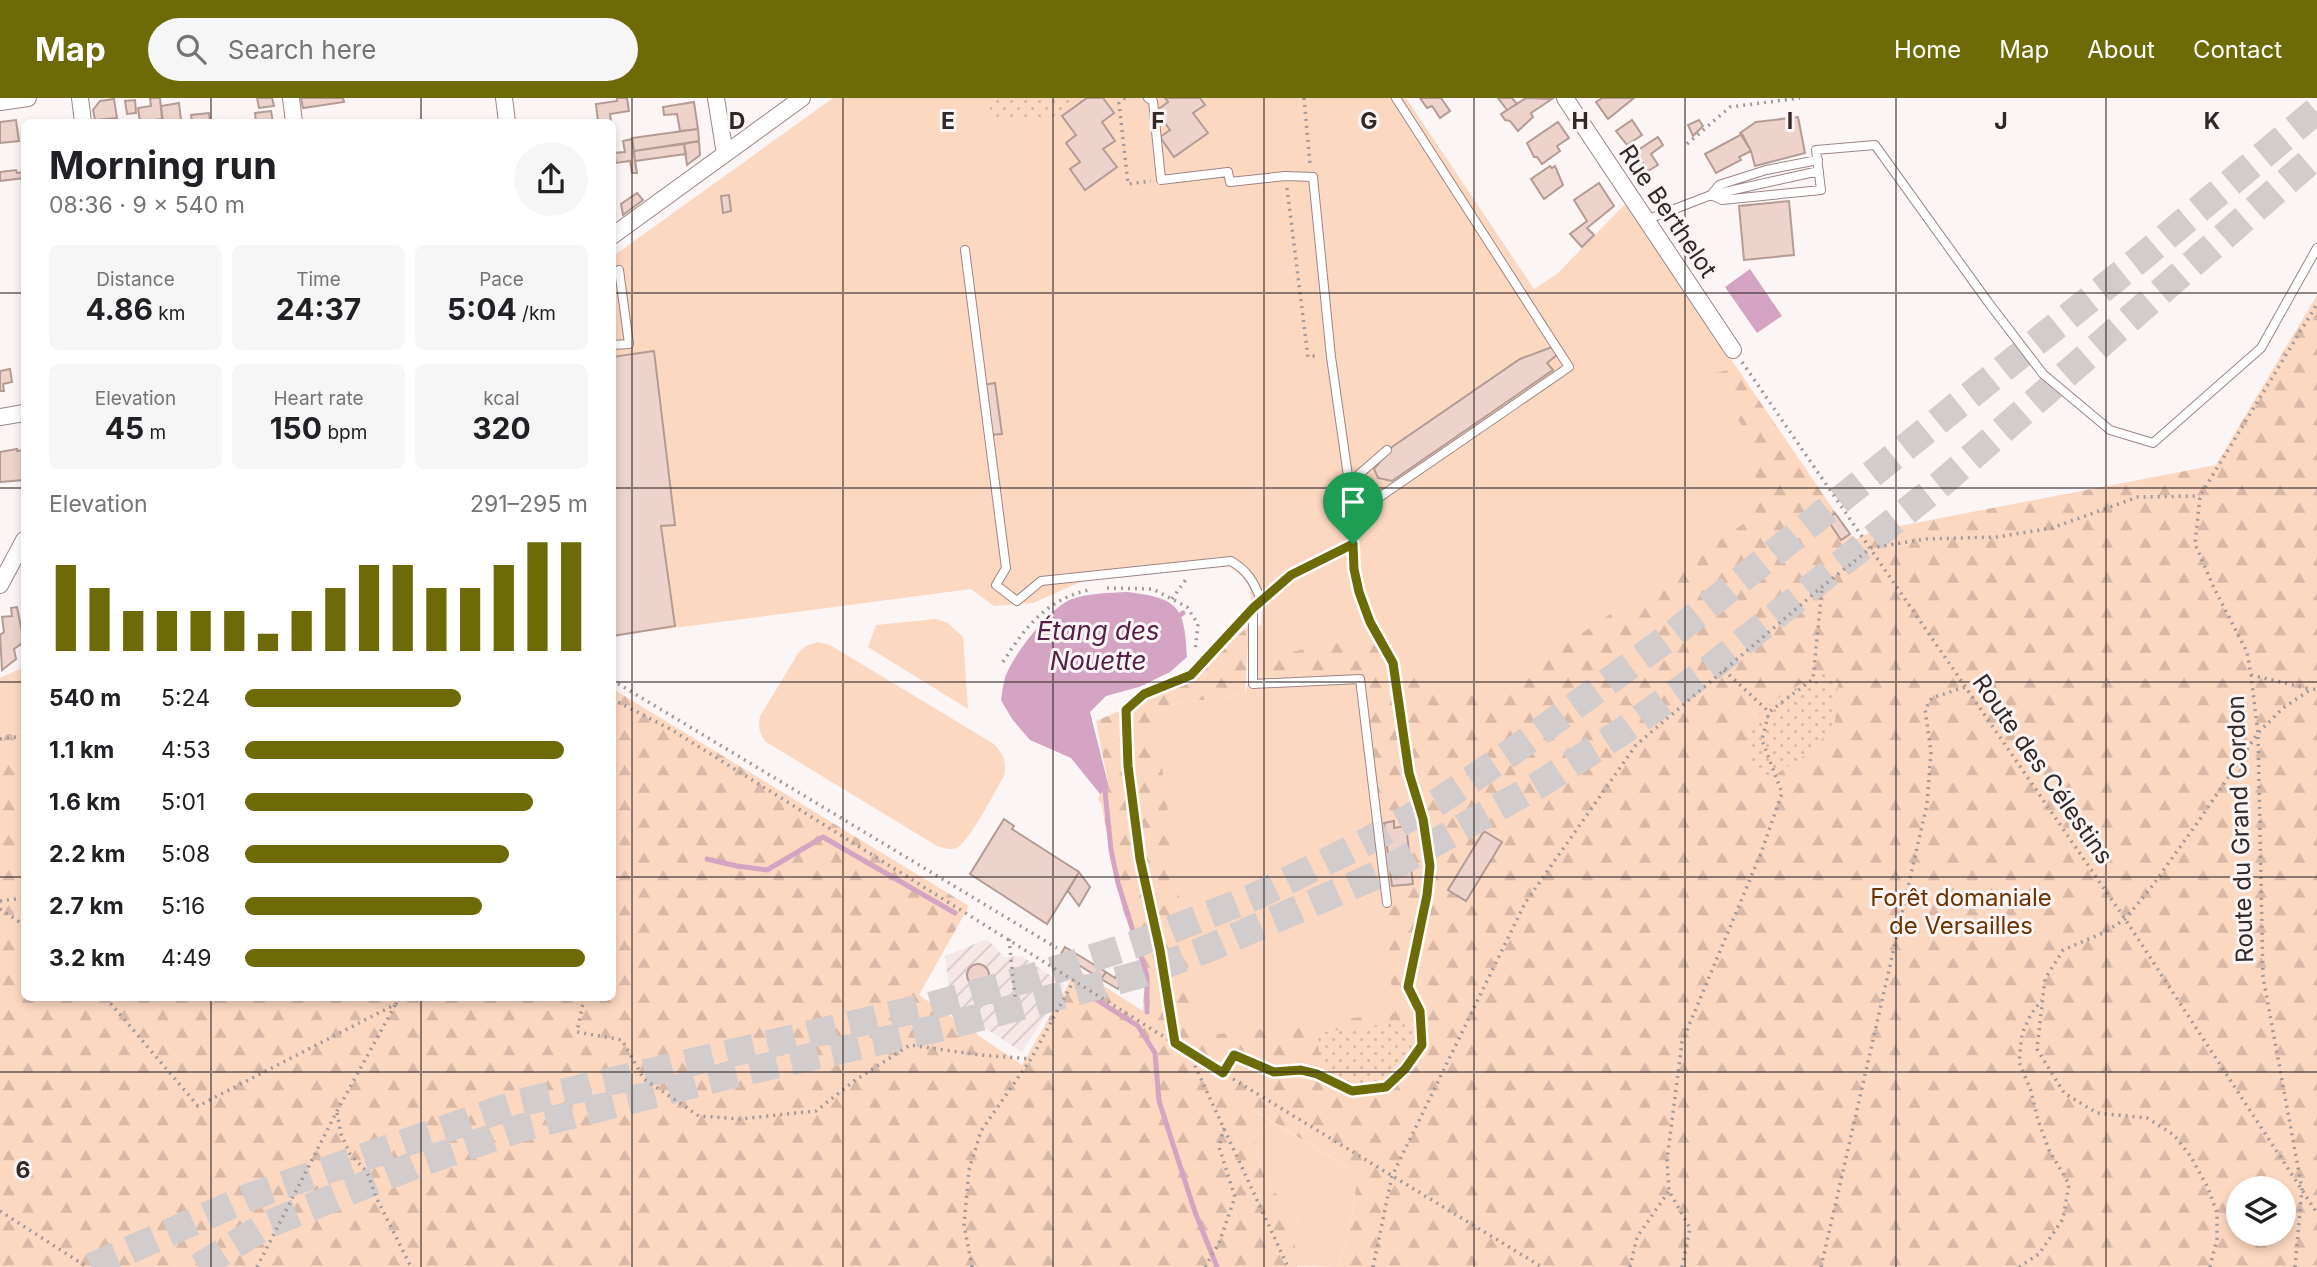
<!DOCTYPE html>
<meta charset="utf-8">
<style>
body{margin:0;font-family:Inter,sans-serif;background:#f6f6f6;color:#202124;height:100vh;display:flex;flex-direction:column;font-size:26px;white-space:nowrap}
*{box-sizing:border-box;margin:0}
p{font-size:23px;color:#757577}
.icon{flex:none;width:38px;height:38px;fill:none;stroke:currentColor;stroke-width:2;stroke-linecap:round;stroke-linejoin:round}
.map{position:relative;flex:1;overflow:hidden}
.drawer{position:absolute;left:21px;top:21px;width:595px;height:882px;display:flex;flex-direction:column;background:#fff;border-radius:10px;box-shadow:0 4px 10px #0003}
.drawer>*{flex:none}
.buttons{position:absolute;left:2226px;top:1078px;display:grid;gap:14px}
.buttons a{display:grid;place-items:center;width:70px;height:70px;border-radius:50%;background:#fff;box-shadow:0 4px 10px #0003;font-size:35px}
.pin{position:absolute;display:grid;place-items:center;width:60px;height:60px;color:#fff;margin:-72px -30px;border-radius:50% 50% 50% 0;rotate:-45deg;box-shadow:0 0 7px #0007}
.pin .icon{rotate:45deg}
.round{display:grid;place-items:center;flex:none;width:74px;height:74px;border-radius:37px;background:#f6f6f6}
.head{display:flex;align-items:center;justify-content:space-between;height:119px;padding:0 28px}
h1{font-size:38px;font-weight:700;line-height:52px}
.metrics{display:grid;grid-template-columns:repeat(3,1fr);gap:10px;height:119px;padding:7px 28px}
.metrics div{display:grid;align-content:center;border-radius:10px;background:#f6f6f6;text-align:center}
.metrics b{font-size:30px;font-weight:700}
.metrics small{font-size:19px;font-weight:400}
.metrics p{font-size:19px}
.chart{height:196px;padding:14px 28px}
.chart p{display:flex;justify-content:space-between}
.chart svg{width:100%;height:126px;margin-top:7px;stroke:#6d6b08;stroke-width:6}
ul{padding:0 28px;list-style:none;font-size:23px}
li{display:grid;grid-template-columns:112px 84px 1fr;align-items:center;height:52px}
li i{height:18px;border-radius:9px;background:#6d6b08}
header{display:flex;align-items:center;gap:42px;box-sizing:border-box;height:98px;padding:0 35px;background:#6d6b08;color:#fff}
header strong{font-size:33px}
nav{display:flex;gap:38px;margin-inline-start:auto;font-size:24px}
.search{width:490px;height:63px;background:#f6f6f6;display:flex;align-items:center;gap:18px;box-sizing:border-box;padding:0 24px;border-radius:38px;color:#757577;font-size:26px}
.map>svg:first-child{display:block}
</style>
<header>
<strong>Map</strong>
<div class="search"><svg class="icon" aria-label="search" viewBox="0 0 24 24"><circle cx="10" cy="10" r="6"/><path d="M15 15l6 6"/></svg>Search here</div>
<nav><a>Home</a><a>Map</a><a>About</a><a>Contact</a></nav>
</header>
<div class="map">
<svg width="2317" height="1169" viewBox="0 0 2317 1169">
<defs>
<pattern id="industrial-furrows" width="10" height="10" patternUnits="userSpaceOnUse" patternTransform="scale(1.75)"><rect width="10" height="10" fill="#f7e8e8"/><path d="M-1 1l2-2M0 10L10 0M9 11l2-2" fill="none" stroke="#d4c7c7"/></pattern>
<pattern id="forest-firs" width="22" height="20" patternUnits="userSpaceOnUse" patternTransform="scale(1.75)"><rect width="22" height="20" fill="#fdd8c1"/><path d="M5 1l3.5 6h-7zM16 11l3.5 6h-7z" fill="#d9b9a6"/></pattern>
<pattern id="park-dots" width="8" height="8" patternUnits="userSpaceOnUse" patternTransform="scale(1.75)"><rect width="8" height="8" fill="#fdd8c1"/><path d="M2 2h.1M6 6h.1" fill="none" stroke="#d9b9a6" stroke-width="1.8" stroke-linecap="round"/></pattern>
</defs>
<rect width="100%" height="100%" fill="#fbf5f5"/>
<path fill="url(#industrial-furrows)" d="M987,841L1004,859L1021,858L1065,887L1022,954L951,908L945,858Z"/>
<path fill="#fdd8c1" d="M833,0H1406L1534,191L1558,175L1625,106L1854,442L1379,1051L1186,940L1154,609L1245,596L1251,576L1249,527L1261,528L1263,504H1251C1251,484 1244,479 1228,468L1087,481L1033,505L994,508L971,491L613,538L612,159Z
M936,521L948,525L963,539L968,611L868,549L876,527Z
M818,544L830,547L994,646C1004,657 1007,664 1004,678C995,693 971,741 958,749C952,753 944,750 937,748L766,644C759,635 758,630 760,618L799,554L806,548Z
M24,569V634L0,637V580Z
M1258,1015L1358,1076L1352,1118L1339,1169L1296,1168L1294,1138L1298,1119L1266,1085L1255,1046Z"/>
<path fill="url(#forest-firs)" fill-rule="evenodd" d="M2317,197V1169H1339L1352,1118L1358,1076L1259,1015L1255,1046L1266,1085L1298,1119L1294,1138L1297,1169H0V637L24,634V900H612L613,591L969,808L919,897L1022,967L1077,871L1143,913L1145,873L1122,809L1101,705L1098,701L1100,696L1109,690L1096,623L1189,583L1249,527L1245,596L1154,609L1197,933L1203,938L1395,915L1382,812L1392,810L1390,793L1416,789L1406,723L1398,724L1396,719L1382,721L1363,579L1274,590L1263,579L1260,566C1292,549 1337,547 1372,537L1408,571L1440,591L1485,601L1755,418L1758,388L1744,332L1727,302L1706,277L1737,270L1854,442L1873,433L2216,367ZM2238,1090H2284V1136H2238Z"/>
<path fill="url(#park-dots)" d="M989,0H1087L1062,18L991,22Z
M1821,573L1838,585L1835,624L1813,652L1772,679L1758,678L1748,661L1747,631L1769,606Z
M1416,922C1416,955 1394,992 1356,987C1344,985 1332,977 1321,972L1317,935Z"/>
<path fill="#d5a4c2" d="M1750,171L1782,218L1757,235L1725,189Z
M1127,494C1178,500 1185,508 1187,559L1170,574L1139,589L1106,598L1090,614L1109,690L1100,696L1071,660L1030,642L1012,621L1001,602C1002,595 1003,587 1005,580C1012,558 1050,509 1072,501C1089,495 1109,495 1127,494Z"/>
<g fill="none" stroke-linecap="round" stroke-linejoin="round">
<path stroke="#d5a4c2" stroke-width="5" d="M1180,517L1183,515
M1105,693L1111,752L1118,785L1147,878V914
M707,761L737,768L767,772L823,739L955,815
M1078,890L1138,928L1155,955L1159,1003L1195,1114L1217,1169"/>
</g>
<path fill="#edd3cc" stroke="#b49c95" stroke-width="2" d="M150,0H160L162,21L140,24L138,10L151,8Z
M257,0H272L274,8L259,10Z
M301,0H343L344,4L303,10Z
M617,0H627L629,13L610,16L611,24H598L596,6L617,3Z
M1087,0H1103L1114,15L1102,24L1115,43L1103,51L1117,69L1085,92L1070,71L1080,64L1066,45L1076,37L1062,18Z
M1165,0H1200L1205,7L1193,15L1208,35L1174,59L1160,39L1170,32L1156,13L1168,4Z
M1420,0H1441L1450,13L1440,20L1432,8L1427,10Z
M1498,0H1512L1517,6L1507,12Z
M1526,0L1552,1L1531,15L1533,19L1518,33L1510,23L1505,22L1501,16Z
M1602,0H1634L1608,21L1596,4Z
M114,1L117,20L95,22L93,12L100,3Z
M135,2L136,15L127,16L125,3Z
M694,4L698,31L680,33L677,16L664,17L663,9Z
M179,5L181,22L163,24L161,8Z
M271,13L273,24H256L255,15Z
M209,15L210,24H192L191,17Z
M1798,19L1805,55L1755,68L1751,53L1740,35L1756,24Z
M16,22L19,43L0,45V24Z
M1632,22L1642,37L1627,47L1616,33Z
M1699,22L1703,28L1693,38L1688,27Z
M1558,24L1569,40L1557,48L1560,53L1542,66L1537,59H1534L1527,45Z
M698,31L699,43L634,53L632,40Z
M1742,36L1751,53L1739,59L1741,62L1716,75L1705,56Z
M1658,39L1663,47L1651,56L1658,67L1648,73L1643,65L1640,67L1632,56Z
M632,41L635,63L637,75H632L630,63L616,65L614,55L625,54L623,43Z
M699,43L700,57L687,67L684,46Z
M684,46L686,56L635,63L634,53Z
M1550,68L1552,70L1555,68L1563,87L1544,101L1531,81Z
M16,72L17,75L24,74V80L0,83V74Z
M1599,85L1614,108L1587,130L1594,137L1582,149L1570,136L1587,123L1574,102Z
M637,95L643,102L623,117L621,106Z
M729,97L731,113L723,115L721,98Z
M1789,103L1794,157L1744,162L1739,108Z
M1552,249L1557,257L1547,265L1553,272L1392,383L1378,380L1374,371L1392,349L1520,261Z
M654,253L675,427L661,428L675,528L612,538V259Z
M10,271L12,284L3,286L4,293H0V273Z
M995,285L1002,336L989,337L983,287Z
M17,351V353L24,352V382L0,384V354Z
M1835,415L1850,436L1841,442L1827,421Z
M17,509L24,544L14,551L16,561L2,572L0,537L4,534L2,519L12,518L11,510Z
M1004,721L1014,728L1012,731L1079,774L1047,826L970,776Z
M1394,723V730L1406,728L1413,786L1392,788L1384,725Z
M1484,733L1502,744L1466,803L1448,792Z
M1079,774L1090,789L1079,808L1068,793Z
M1065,849L1106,874L1101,881L1061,856Z
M967 877a11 11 0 1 1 22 0a11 11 0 1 1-22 0Z
M1121,870L1128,875L1118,891L1101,881L1106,874L1115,880Z"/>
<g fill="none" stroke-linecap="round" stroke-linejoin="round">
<path stroke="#d3cccc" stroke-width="28" stroke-dasharray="28 14" stroke-linecap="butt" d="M91,1169L247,1100L519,1005L930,908L1030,880L1133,847L1256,798L1364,745L1438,704L1516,651L1673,536L2141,160L2317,12
M199,1169L266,1127L420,1065L524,1029L730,977L939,930L1138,877L1207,851L1377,777L1540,686L1623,633L1705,574L1942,385L2317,57"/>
<defs>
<path id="lane" d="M1148,0L1153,3L1161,82L1228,74L1230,84L1285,78L1313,79L1331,259L1349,385L1387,352
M1711,97L1722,102L1821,92L1816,52L1875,47L1988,204L2043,276L2110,332L2153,345L2261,250L2317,150
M1711,97L1819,73
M1646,122L1711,97L1719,87L1766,72L1818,62
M965,152L1006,470L996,487L1017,503L1041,483L1231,463C1248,473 1254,484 1261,502
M612,247L629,246L619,172
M1352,418L1569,269L1396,0
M1253,510V586L1360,581L1387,805
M1191,577L1272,492L1291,477L1353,446
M1223,975L1235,957L1274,974L1301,972L1317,976L1352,993L1386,990L1405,971L1422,947L1421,913L1408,889L1427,797L1430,768L1423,721L1409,675L1393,565L1370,524L1359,494L1354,471L1349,385"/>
<path id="street" d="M80,0L83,24
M291,0L294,24
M504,0L507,24
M716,0L725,56
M1565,0L1733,252
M0,4L28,0
M612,138L802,0
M0,319L24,315
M0,487L24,442"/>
</defs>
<use href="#lane" stroke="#9e8585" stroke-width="10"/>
<use href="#street" stroke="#9e8585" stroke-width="18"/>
<path stroke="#a29999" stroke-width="3.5" stroke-dasharray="2 5" stroke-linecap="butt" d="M1125,0L1119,5L1128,86L1151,83
M1304,0L1310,66
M1687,46L1730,9L1800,0
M1287,90L1308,259L1319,257
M1742,264L2125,821L2317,1115
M1107,490L1153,491L1187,509L1198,526L1195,554
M1172,501L1187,480
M1003,564C1025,529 1047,501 1089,492
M1724,572L1768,613
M2251,577L2310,591
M612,582L1057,850
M612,601L672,632L1214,970
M0,641L24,638
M0,803L24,800
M0,811L24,827
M1009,841L1015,899
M106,900L198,1008L396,906V900
M584,900L577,934L622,942L644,981L699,1018L740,1021L816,1013L854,983L910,947L980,957L1031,961
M1175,945L1160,852L1140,761L1128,669L1126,612L1144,596L1181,582
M1189,955L1288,1169
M1233,981L1542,1169
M337,1015L341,1036L350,1056L367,1074L376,1099L411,1169
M0,1113L87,1169
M257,1169L337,1013L399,900
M972,1169L964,1127L969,1072L981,1033L1031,961L1074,882
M1205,1169L1219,1145L1235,1099L1219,1049L1224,1030
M1373,1169L1392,1078L1525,805L1636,647L1823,488L1871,450L1925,441L1997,439L2052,430L2138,399L2200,398
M1630,1169L1637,1139L1669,1093
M1682,1169L1690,1130L1669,1093L1667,1062L1682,944L1761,755L1782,695L1762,642L1769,614L1813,581L1822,490
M1821,1169L1927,706L1931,654L1925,611L1932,600L1965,589
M2019,1169L2039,1156L2063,1121L2069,1086L2049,1052L2038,1022L2031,993L2019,964L2022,936L2031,916L2042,902
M2210,1169L2217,1141V1115L2208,1090L2191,1059L2174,1037L2147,1020L2097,1015L2064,995L2037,951L2045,881L2063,852L2105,834L2125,821L2150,791L2198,724L2258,635L2283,610L2310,592L2317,591
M2295,1169L2302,1091L2263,879L2258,635L2251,577L2247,554L2214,490L2195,446L2200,398L2317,206"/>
<use href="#lane" stroke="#fff" stroke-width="8"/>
<use href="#street" stroke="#fff" stroke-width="16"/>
</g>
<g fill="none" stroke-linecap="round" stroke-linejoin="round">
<defs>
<path id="route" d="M1353,446L1354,471L1359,494L1370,524L1393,565L1409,675L1423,721L1430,768L1427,797L1408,889L1420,913L1422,947L1405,971L1386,989L1352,993L1317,976L1301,972L1274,974L1234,957L1223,975L1175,945L1160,852L1140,761L1128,668L1126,612L1144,596L1191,577L1253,510L1291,477Z"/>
</defs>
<use href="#route" stroke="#fff" stroke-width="14"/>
<use href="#route" stroke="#6d6b08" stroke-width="9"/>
</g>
<path fill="none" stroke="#332828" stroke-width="2" stroke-opacity="0.55" d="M211,0V24M421,0V24M632,0V1169M843,0V1169M1053,0V1169M1264,0V1169M1474,0V1169M1685,0V1169M1896,0V1169M2106,0V1169M0,195H24M612,195H2317M0,390H24M612,390H2317M0,584H24M612,584H2317M0,779H24M612,779H2317M211,900V1169M421,900V1169M0,974H2317"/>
<g text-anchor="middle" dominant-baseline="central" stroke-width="6" stroke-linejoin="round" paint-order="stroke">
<g font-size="24" fill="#332828" stroke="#fbf5f5">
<text transform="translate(1668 113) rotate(56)">Rue Berthelot</text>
<text transform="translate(2043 671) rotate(55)">Route des Célestins</text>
<text transform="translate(2240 731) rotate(-92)">Route du Grand Cordon</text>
</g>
<g font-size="24" fill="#6c3300" stroke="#fbf5f5">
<text x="1961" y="799">Forêt domaniale<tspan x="1961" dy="28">de Versailles</tspan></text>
</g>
<g font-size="26" font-style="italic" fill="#581e46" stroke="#fbf5f5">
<text x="1098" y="532">Étang des<tspan x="1098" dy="30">Nouette</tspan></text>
</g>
</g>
<g font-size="23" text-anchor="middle" font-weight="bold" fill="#332828" stroke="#fbf5f5" stroke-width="6" stroke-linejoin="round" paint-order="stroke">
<text x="737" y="31">D</text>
<text x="948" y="31">E</text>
<text x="1158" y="31">F</text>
<text x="1369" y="31">G</text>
<text x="1580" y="31">H</text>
<text x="1790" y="31">I</text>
<text x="2001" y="31">J</text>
<text x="2212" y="31">K</text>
<text x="23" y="1080">6</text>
</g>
</svg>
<div class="buttons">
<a><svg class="icon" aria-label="layers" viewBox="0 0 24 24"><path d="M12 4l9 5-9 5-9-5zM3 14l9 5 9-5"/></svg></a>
</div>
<div class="pin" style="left:1353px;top:446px;background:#1e9e55"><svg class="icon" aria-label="arrive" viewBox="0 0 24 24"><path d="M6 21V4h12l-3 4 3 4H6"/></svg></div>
<section class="drawer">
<div class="head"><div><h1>Morning run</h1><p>08:36 · 9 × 540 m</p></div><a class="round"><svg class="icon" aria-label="share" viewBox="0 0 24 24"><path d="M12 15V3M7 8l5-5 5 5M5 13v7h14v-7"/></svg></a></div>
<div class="metrics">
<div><p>Distance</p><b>4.86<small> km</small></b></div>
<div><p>Time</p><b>24:37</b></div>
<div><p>Pace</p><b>5:04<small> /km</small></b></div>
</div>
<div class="metrics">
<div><p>Elevation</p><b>45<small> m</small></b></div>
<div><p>Heart rate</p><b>150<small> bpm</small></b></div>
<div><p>kcal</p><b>320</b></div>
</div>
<div class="chart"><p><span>Elevation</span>291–295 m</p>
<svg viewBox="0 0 160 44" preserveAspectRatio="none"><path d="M5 44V14M15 44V22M25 44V30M35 44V30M45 44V30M55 44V30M65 44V38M75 44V30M85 44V22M95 44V14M105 44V14M115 44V22M125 44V22M135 44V14M145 44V6M155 44V6"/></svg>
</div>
<ul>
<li><b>540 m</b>5:24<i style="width:63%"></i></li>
<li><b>1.1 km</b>4:53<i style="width:93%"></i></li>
<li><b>1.6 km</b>5:01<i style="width:84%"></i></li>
<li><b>2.2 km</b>5:08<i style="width:77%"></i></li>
<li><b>2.7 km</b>5:16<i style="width:69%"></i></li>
<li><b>3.2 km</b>4:49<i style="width:99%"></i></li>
</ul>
</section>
</div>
